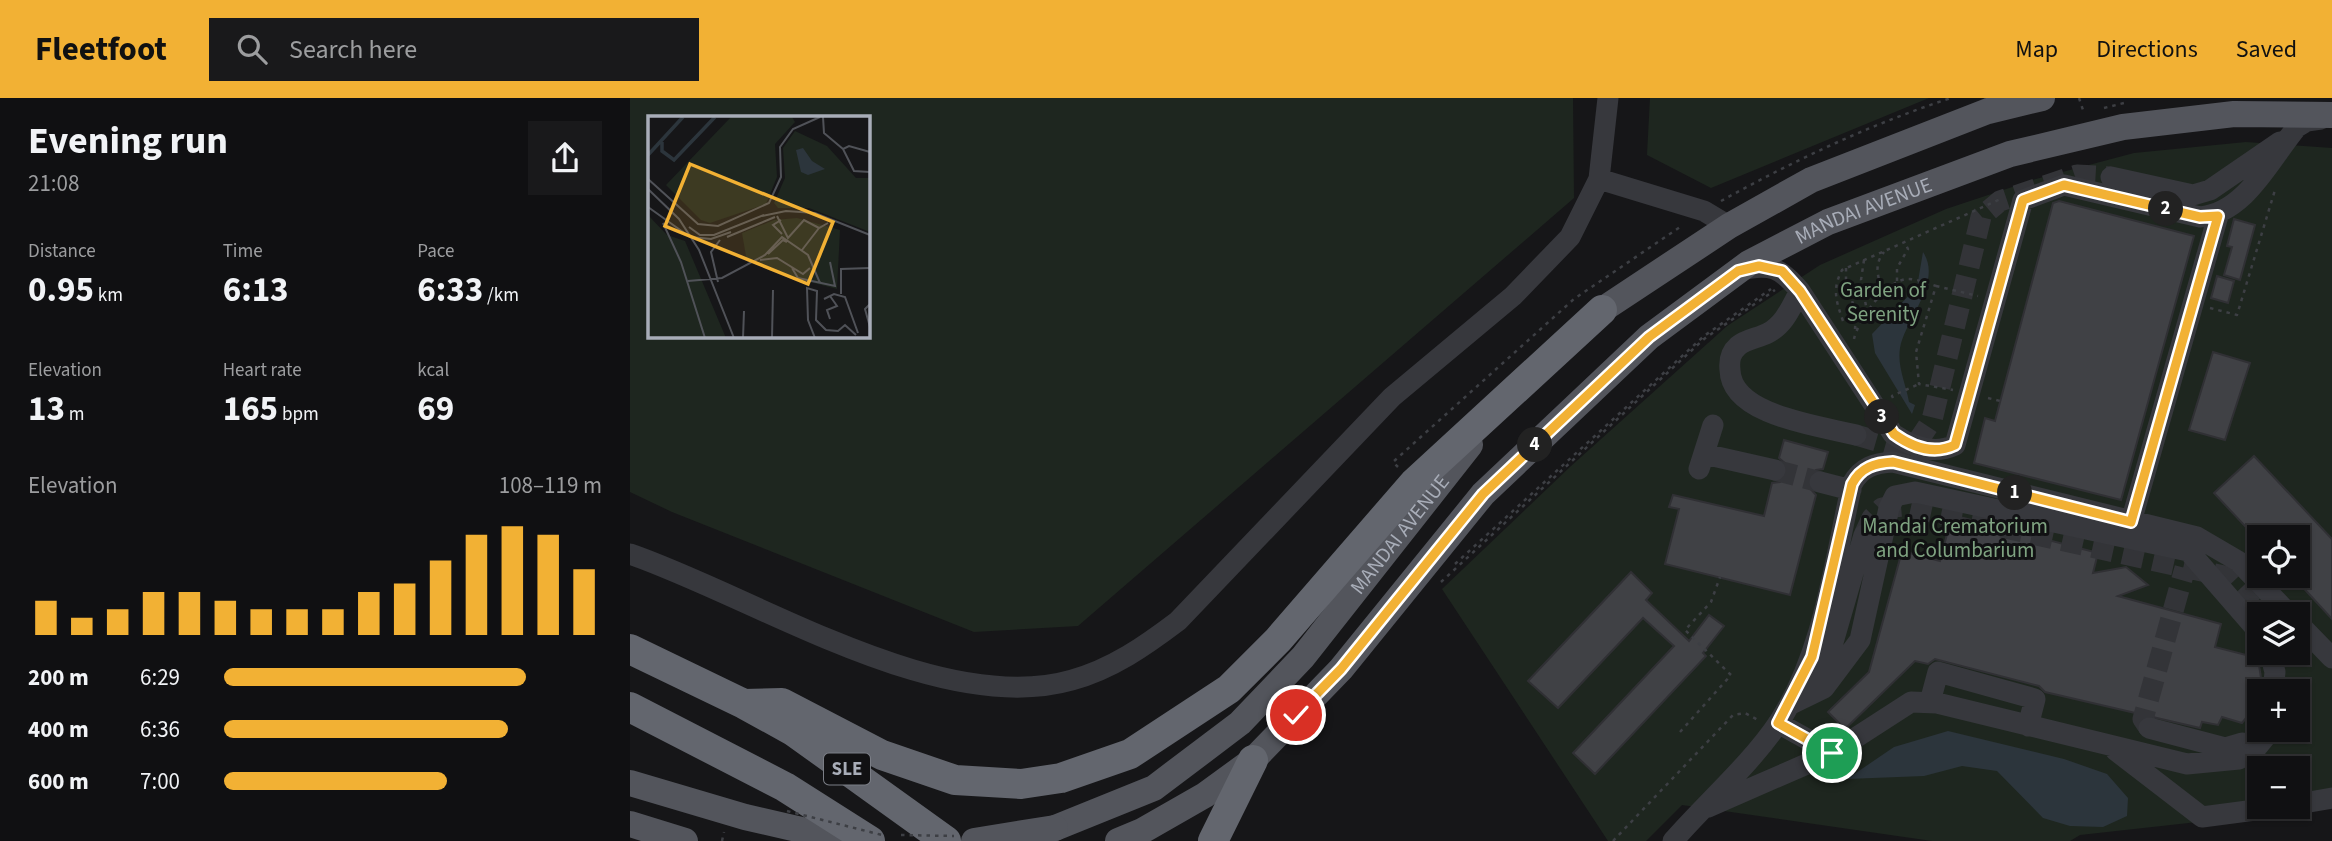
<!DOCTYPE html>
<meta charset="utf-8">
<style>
body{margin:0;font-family:"Source Sans 3",sans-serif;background:#19191b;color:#f1f3f6;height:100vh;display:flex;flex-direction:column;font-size:26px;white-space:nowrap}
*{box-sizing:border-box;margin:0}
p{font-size:23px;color:#9c9d9f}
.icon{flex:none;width:38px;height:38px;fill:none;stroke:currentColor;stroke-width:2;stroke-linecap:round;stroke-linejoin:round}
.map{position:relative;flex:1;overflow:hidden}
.panel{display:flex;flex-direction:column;background:#101012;width:630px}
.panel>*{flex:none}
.fabs{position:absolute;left:1617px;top:427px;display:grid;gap:14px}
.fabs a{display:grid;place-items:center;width:63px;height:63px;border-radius:0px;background:#101012;box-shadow:0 2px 5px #0004,0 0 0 2px #303032;font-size:35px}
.pin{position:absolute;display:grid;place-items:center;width:60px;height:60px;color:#fff;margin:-30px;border:4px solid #fff;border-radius:50%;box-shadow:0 2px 7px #0007}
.km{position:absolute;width:35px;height:35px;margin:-18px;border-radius:50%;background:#222;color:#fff;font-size:19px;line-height:35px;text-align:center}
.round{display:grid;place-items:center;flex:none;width:74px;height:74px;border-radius:0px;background:#19191b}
.headline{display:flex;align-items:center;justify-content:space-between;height:119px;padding:0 28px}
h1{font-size:38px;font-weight:700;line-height:52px}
.figures{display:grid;grid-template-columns:repeat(3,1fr);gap:10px;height:119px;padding:7px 28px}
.figures div{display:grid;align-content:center}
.figures b{font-size:35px;font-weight:700}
.figures small{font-size:19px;font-weight:400}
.figures p{font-size:19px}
.chart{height:196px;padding:14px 28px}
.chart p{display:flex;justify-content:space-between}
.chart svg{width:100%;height:126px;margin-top:7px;stroke:#f2b134;stroke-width:6}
ul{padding:0 28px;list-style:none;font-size:23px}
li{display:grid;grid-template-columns:112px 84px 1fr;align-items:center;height:52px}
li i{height:18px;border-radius:9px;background:#f2b134}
header{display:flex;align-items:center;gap:42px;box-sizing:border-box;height:98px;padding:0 35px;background:#f2b134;color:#111}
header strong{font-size:33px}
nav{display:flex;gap:38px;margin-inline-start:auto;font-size:24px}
.search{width:490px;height:63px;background:#19191b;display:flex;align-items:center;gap:18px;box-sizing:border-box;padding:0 24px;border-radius:0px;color:#9c9d9f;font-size:26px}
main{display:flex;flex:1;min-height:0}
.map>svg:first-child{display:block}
</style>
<header>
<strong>Fleetfoot</strong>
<div class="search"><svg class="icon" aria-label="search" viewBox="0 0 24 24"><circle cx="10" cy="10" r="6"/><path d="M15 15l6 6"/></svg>Search here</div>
<nav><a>Map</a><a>Directions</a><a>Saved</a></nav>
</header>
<main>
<section class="panel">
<div class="headline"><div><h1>Evening run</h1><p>21:08</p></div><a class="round"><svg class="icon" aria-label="share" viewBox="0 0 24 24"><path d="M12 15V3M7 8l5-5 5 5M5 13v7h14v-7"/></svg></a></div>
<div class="figures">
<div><p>Distance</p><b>0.95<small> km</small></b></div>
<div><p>Time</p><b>6:13</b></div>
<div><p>Pace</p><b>6:33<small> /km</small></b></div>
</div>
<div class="figures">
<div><p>Elevation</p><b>13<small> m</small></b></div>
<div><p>Heart rate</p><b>165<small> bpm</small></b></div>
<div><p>kcal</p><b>69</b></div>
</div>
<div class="chart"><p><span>Elevation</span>108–119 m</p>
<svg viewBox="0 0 160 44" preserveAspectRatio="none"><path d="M5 44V32M15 44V38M25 44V35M35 44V29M45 44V29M55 44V32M65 44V35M75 44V35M85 44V35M95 44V29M105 44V26M115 44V18M125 44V9M135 44V6M145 44V9M155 44V21"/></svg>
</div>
<ul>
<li><b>200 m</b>6:29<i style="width:80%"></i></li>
<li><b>400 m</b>6:36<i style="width:75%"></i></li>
<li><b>600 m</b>7:00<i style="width:59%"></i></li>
</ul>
</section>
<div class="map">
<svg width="1702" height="743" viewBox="0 0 1702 743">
<rect width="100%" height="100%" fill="#161618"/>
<path fill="#1e261f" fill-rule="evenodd" d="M0,0H943L944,100L448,528L344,534L42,414L0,394ZM19,19H238V238H19Z
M1020,0H1299L1081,90L1017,57Z
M1616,44L1702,50V709L1450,737L1440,743H1302L1052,707L1016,743H978L812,491L941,368L1097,228L1190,167L1316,111L1406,81L1504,55ZM1629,439H1668V478H1629ZM1629,516H1668V555H1629ZM1629,593H1668V632H1629ZM1629,670H1668V709H1629Z"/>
<path fill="#2c353c" d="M1293,154C1313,184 1275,221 1270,250C1267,269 1276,286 1279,304L1285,307L1282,316L1245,255L1242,236L1287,189Z
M1318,633L1434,661L1477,676L1498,700L1497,718L1473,729L1440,728L1413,720L1367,673L1332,668L1294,678L1217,681L1264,649Z"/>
<path fill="#404145" stroke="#303034" stroke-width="2" d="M1429,103L1564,138L1491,402L1344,365L1355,320L1365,323L1423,105Z
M1604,121L1625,127L1610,182L1594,177L1602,149L1597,148Z
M1587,178L1604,183L1598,205L1581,200Z
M1583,254L1620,265L1595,342L1559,332Z
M1154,342L1198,354L1193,371L1186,372L1178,380V388L1186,397L1160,497L1035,466L1049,411L1039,409L1043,397L1134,418L1142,385L1150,384L1158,376L1157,367L1149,360Z
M1624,358L1702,441V521L1668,484V439H1629V443L1584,395Z
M1322,417L1468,455L1463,475L1496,469L1518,487L1488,498L1591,526L1585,549L1628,560L1631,580L1625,609L1612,625L1592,619L1588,627L1572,624L1570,630L1415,594L1409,588L1305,561L1298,566L1285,563L1215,631L1198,614L1239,574L1272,453L1310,463Z
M1001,474L1022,495L1016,502L1059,543L1079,517L1094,528L1073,555L1076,558L965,676L943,655L1044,548L1013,520L928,610L898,583Z"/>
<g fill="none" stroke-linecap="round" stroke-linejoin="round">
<path stroke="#333438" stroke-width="21" stroke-dasharray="21 10" stroke-linecap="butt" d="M1226,337L1271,350L1288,343L1302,322L1351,119L1370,103L1447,77L1481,79
M1145,372L1190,384
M1234,437L1242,420L1252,410L1274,408L1594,478L1630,516
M1652,555L1655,567
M1519,630L1513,621L1555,470"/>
<path stroke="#3d3f44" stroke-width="2.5" stroke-dasharray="3.5 5" stroke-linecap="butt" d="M1449,0L1454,15
M1474,10L1494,5L1495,9
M1091,103C1165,62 1241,26 1321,0
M1234,162L1231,182L1237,213
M1216,170V184L1226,215L1225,231
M1267,183V170L1278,151L1275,145
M1252,197C1250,180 1242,169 1254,154
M1580,210L1607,217L1645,92
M1213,223C1206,203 1202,191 1212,172L1373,100
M1224,241C1228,222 1257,181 1278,181C1287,181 1297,185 1306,188L1286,254L1289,286L1323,292
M1263,300L1262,298L1289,286
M1358,300L1370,303
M768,369L763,364L944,201L1053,127
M825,466L1074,238L1141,191
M811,484L1074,241L1145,192
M1619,627L1629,611
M1050,634L1101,577L1055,532L1081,504L1090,479
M92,743L94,734
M983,743L1103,617L1115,615L1128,622"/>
<path stroke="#37383d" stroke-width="21" d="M1481,79L1563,97L1580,92L1650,44
M969,81L1074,113L1099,128
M1110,172C1141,165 1151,170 1170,193L1263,336C1282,349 1304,357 1325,347L1393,102L1434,87L1570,119C1616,115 1640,61 1667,29L1677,23L1691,21
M1170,193C1161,209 1155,226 1138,235C1129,240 1116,241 1108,248C1100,255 1099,263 1100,272C1101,318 1191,328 1226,337
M1074,356L1145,372
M1069,371L1083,327
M1190,384L1221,392
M1501,424L1588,118
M1549,442L1629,534
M0,456C125,499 310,620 442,582C482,571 515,548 548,523L762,299L883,198L940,139L969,81L978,0
M1668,525L1702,560
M1640,555L1645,574L1643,593
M1185,583L1197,565L1234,437
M1300,604L1308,574L1405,601L1398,628
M1159,607L1194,590L1230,542L1259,410L1265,398L1285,394L1558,453
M1148,625L1202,655
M1519,630L1595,650L1612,645
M1485,652L1572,719L1648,709
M1668,706L1702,700
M1078,709L1202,655L1281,604L1307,605L1557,666L1609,661L1624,653L1641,632
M1043,743C1077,704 1120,667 1149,624C1194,555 1204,465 1222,386C1231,369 1245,365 1263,364L1567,439L1608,463L1659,516"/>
<g stroke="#53555c" stroke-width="26">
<path d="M958,227L972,212L1099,128L1181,82L1358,13L1412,0"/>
<path d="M0,685L115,719L219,743"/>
<path d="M0,726L55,743"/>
<path id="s1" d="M425,730L524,690L610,625L673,559L840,347"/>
<path id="s2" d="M488,743L512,733L575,697L623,662L711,571L853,396L1019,239L1119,165L1198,124L1380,56L1493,29L1604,16L1702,17"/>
</g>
<path stroke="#63666e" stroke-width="30" d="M0,551L114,606L163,633L316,743
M114,606L152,605L252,657L325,682L391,686L431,680L500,656L599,591L648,542L784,385L972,212
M0,609L155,689L240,743
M583,743L623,662"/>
<path stroke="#3d3f44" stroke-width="2.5" stroke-dasharray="3.5 5" stroke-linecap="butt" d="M1306,188L1348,198
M157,713L252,737
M271,737L324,738"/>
<path stroke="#53555c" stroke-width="26" d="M344,743L425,730"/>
</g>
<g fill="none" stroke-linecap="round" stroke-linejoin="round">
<defs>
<path id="route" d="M666,617L711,571L853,396L1019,239L1108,173L1129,168L1152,173L1170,193L1264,336C1282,349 1304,357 1325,347L1393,102L1434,87L1570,119L1588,118L1501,424L1263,364C1245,365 1231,369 1222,386L1182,559L1148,625L1202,655"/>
</defs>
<use href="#route" stroke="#fff" stroke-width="14"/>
<use href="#route" stroke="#f2b134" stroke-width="9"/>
</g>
<g text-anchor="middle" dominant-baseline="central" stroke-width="6" stroke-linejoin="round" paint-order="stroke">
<rect fill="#111113" stroke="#7b7e86" stroke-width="2" x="194" y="655.5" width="46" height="31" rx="5"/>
<g font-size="19" font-weight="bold" fill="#a8adb8">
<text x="217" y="671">SLE</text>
</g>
<g font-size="21" fill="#a8adb8" stroke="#111113">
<text stroke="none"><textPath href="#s2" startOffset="989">MANDAI AVENUE</textPath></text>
<text stroke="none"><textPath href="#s1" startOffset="462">MANDAI AVENUE</textPath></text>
</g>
<g font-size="21" fill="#7fa381" stroke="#111113">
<text x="1253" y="192">Garden of<tspan x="1253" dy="24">Serenity</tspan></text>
<text x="1325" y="428">Mandai Crematorium<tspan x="1325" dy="24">and Columbarium</tspan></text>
</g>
</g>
<g transform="translate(18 18)">
<rect width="222" height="222" fill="#161618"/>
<path d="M83,1H144L147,6L127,28L129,61L118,88L62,107L53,104L18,69ZM147,15L179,30L208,62H222V116L161,92H130L126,87L137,62L135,32ZM0,99L19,119L37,125L78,222H0ZM149,102L192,114L189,173L135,159L106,143L99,146L94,117L126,104Z" fill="#1e261f"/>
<path d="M155,32L164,45L177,53L160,59L153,56L148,34Z" fill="#2c353c"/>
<path fill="none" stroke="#2c353c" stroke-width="3.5" d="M14,26V35L26,44L67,1M0,39L35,1"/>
<path fill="none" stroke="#505258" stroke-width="2" d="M175,1L176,17L195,33M222,36L201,30L195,33L206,55L222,56M0,63L50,108L70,110L121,87L133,61L132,31L145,13L172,1M0,73L31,103L51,134L86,222M0,91L42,121L63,123L83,116M114,100L138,95L167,97L222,119M129,100L140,122L156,104L171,112L180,107M133,104L125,109L134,118M15,107L33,146L57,222M41,111L52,119H66L116,99M79,121L127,101M154,134L171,112M120,138L135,124L139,126M112,144L129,142L155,158L162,152M144,152L150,162L187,170L182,146M40,165L74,162L117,139L134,121L160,139L172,167M70,166L63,136L72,124M193,178V153L222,152M176,183L186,178L197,181L210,217M222,188L217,193L222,211M182,203L179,194L189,190L182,180M95,222L96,195M124,222L125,174M167,222L160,204L159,172L169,175L168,204L178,214L190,215L197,209L208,219"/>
<path fill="#f2b134" fill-opacity="0.15" stroke="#f2b134" stroke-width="3.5" d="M42,48L185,106L160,168L17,110Z"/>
<rect width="222" height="222" fill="none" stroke="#a8adb8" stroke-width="3.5"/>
</g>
</svg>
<div class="fabs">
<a><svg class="icon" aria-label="locate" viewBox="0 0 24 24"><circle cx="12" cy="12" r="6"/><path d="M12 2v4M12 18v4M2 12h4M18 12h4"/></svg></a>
<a><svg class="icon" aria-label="layers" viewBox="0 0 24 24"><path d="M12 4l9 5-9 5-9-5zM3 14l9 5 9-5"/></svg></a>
<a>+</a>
<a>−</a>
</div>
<div class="pin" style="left:1202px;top:655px;background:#1e9e55"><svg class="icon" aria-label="arrive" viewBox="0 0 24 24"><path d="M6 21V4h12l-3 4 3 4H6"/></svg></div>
<div class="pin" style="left:666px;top:617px;background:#d93025"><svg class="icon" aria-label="check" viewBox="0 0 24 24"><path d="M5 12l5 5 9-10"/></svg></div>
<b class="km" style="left:1385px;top:395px">1</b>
<b class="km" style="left:1536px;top:111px">2</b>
<b class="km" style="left:1252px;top:319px">3</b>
<b class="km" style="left:905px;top:347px">4</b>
</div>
</main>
